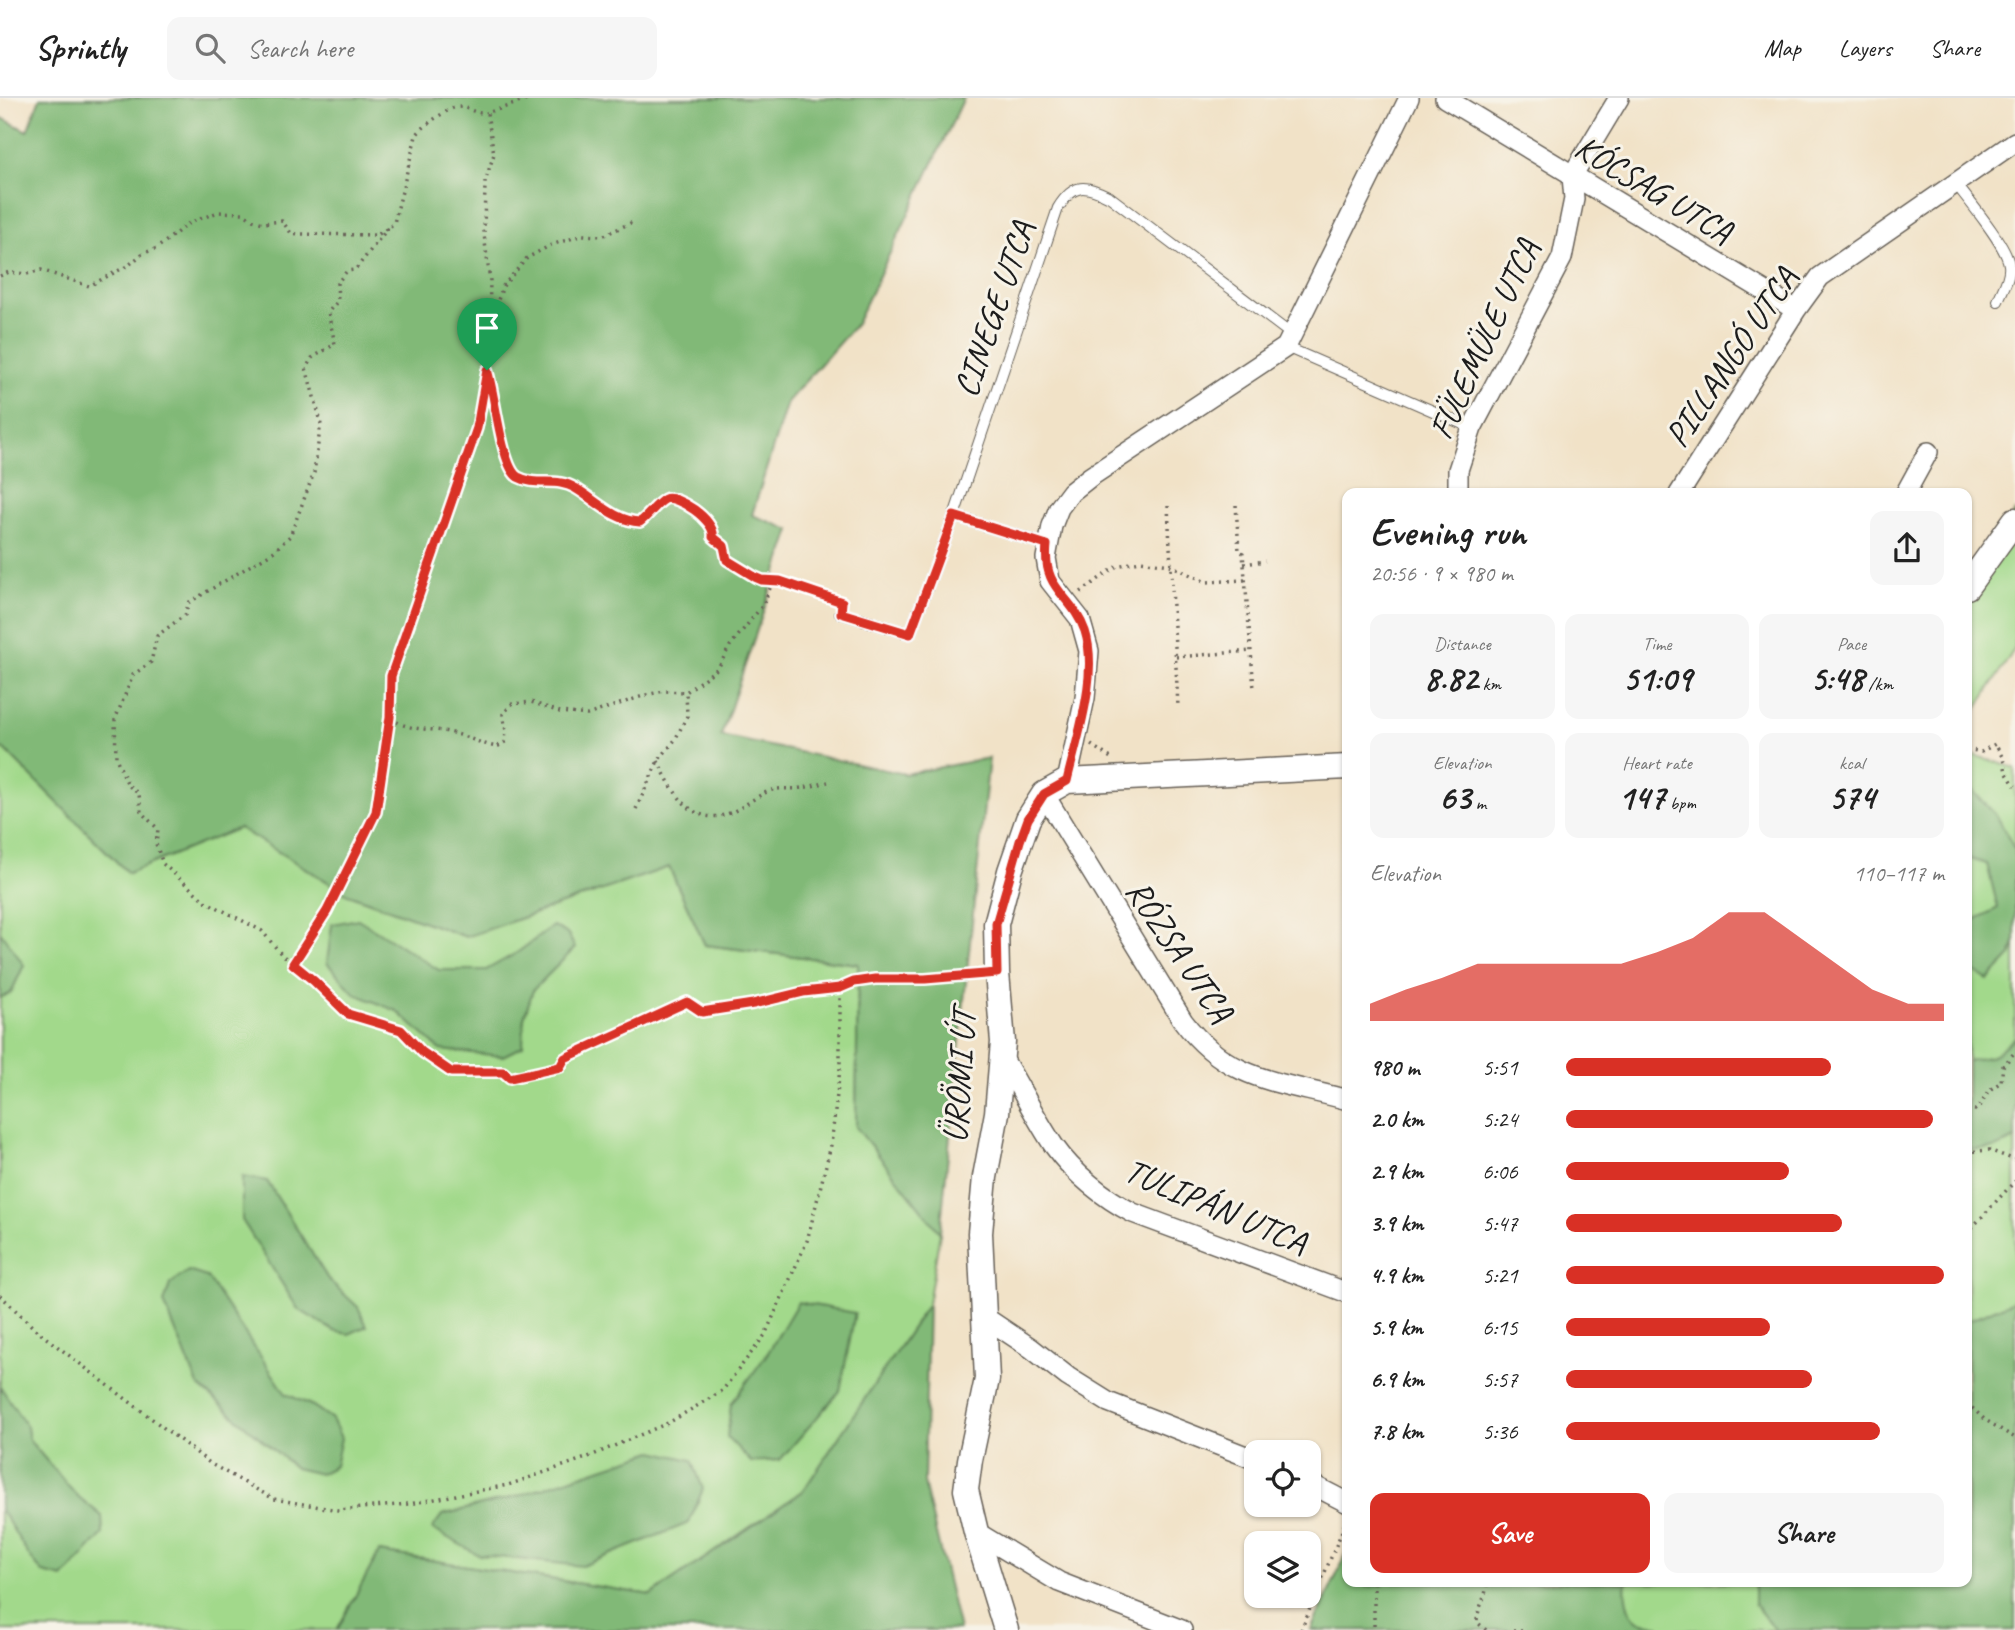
<!DOCTYPE html>
<meta charset="utf-8">
<style>
body{margin:0;font-family:Caveat,sans-serif;background:#f6f6f6;color:#222;height:100vh;display:flex;flex-direction:column;font-size:26px;white-space:nowrap}
*{box-sizing:border-box;margin:0}
p{font-size:23px;color:#767676}
.icon{flex:none;width:38px;height:38px;fill:none;stroke:currentColor;stroke-width:2;stroke-linecap:round;stroke-linejoin:round}
.map{position:relative;flex:1;overflow:hidden}
.side{position:absolute;left:1342px;top:390px;width:630px;height:1099px;display:flex;flex-direction:column;background:#fff;border-radius:14px;box-shadow:0 2px 5px #0004}
.side>*{flex:none}
.tools{position:absolute;left:1244px;top:1342px;display:grid;gap:14px}
.tools a{display:grid;place-items:center;width:77px;height:77px;border-radius:14px;background:#fff;box-shadow:0 2px 5px #0004;font-size:35px}
.pin{position:absolute;display:grid;place-items:center;width:60px;height:60px;color:#fff;margin:-72px -30px;border-radius:50% 50% 50% 0;rotate:-45deg;box-shadow:0 0 7px #0007}
.pin .icon{rotate:45deg}
.round{display:grid;place-items:center;flex:none;width:74px;height:74px;border-radius:14px;background:#f6f6f6}
.summary{display:flex;align-items:center;justify-content:space-between;height:119px;padding:0 28px}
h1{font-size:38px;font-weight:800;line-height:52px}
.metrics{display:grid;grid-template-columns:repeat(3,1fr);gap:10px;height:119px;padding:7px 28px}
.metrics div{display:grid;align-content:center;border-radius:14px;background:#f6f6f6;text-align:center}
.metrics b{font-size:35px;font-weight:800}
.metrics small{font-size:19px;font-weight:400}
.metrics p{font-size:19px}
.chart{height:196px;padding:14px 28px}
.chart p{display:flex;justify-content:space-between}
.chart svg{width:100%;height:126px;margin-top:7px;fill:#d93025;opacity:.7}
.cta{display:flex;gap:14px;margin-top:auto;padding:14px 28px}
.cta a{flex:1;height:80px;border-radius:14px;background:#d93025;color:#fff;font-size:28px;font-weight:800;line-height:80px;text-align:center}
.cta a+a{background:#f6f6f6;color:#222}
ul{padding:0 28px;list-style:none;font-size:23px}
li{display:grid;grid-template-columns:112px 84px 1fr;align-items:center;height:52px}
li i{height:18px;border-radius:9px;background:#d93025}
header{display:flex;align-items:center;gap:42px;box-sizing:border-box;height:98px;padding:0 35px;background:#fff;border-bottom:2px solid #e0e0e0}
header strong{font-size:33px}
nav{display:flex;gap:38px;margin-inline-start:auto;font-size:24px}
.search{width:490px;height:63px;background:#f6f6f6;display:flex;align-items:center;gap:18px;box-sizing:border-box;padding:0 24px;border-radius:14px;color:#767676;font-size:26px}
.map>svg:first-child{display:block}
</style>
<header>
<strong>Sprintly</strong>
<div class="search"><svg class="icon" aria-label="search" viewBox="0 0 24 24"><circle cx="10" cy="10" r="6"/><path d="M15 15l6 6"/></svg>Search here</div>
<nav><a>Map</a><a>Layers</a><a>Share</a></nav>
</header>
<div class="map">
<svg width="2015" height="1532" viewBox="0 0 2015 1532">
<rect width="100%" height="100%" fill="#f7f3e8"/>
<filter id="ink" filterUnits="userSpaceOnUse"><feTurbulence type="fractalNoise" baseFrequency=".0143" numOctaves="2"/><feDisplacementMap in="SourceGraphic" scale="14" xChannelSelector="R" yChannelSelector="G"/><feConvolveMatrix kernelMatrix="1 2 1 2 8 2 1 2 1" color-interpolation-filters="sRGB"/></filter>
<filter id="wash" filterUnits="userSpaceOnUse"><feTurbulence type="fractalNoise" baseFrequency=".00686" numOctaves="4" result="noise"/><feDisplacementMap in="SourceGraphic" scale="28" xChannelSelector="R" yChannelSelector="G"/><feGaussianBlur stdDeviation="1.57" result="paint"/><feColorMatrix in="noise" values="0 0 0 0 0 0 0 0 0 0 0 0 0 0 0 0 0 1.4 0 .05"/><feComposite in="paint" operator="in"/></filter>
<g filter="url(#wash)">
<rect width="100%" height="100%" fill="#f1e2c7"/>
<path fill="#a2d98b" stroke="#5f7a54" stroke-width="2" d="M2015,413V550L1967,627V500Z
M4,651L128,775L239,730L348,796L466,839L669,769L705,847L858,866L856,1029L940,1135L928,1206L803,1393L651,1497L380,1454L337,1532H0V652Z
M1967,655L2015,670V1532H1311L1347,1455L1348,1484H1967Z"/>
<path fill="#81b977" stroke="#4e6a4a" stroke-width="2" d="M40,0H964L856,226L787,304L752,417L791,432L721,638L905,676L989,660L940,1135L856,1029L858,866L705,847L669,769L466,839L348,796L239,730L128,775L4,651L0,652V19L27,33Z
M1967,687L1997,718L2015,752V845L2011,858L1988,882L1967,870V827L1970,824L1998,810L1987,766L1967,760Z
M358,821L439,872H486L518,854L553,828L568,836L575,850L533,892L524,920L523,948L503,958L440,952L397,913L355,896L327,865L332,826Z
M0,833L24,867L11,895L0,900Z
M2015,939V1041L1996,1050L1967,1052V963L1993,958Z
M242,1079L267,1083L328,1181L358,1209L367,1228L349,1236L334,1233L298,1211L242,1122Z
M188,1173L207,1179L286,1296L313,1308L332,1321L341,1340L335,1368L320,1376L295,1370L198,1287L164,1205L170,1186Z
M2015,1202V1532H1775L1754,1506V1484H1967V1223Z
M798,1204L855,1215L840,1293L780,1362L751,1364L727,1339L731,1306L769,1253Z
M928,1206L924,1385L959,1532H337L379,1454L651,1497L803,1393Z
M0,1288L27,1329L29,1342L75,1396L102,1418L103,1436L63,1480L43,1475L29,1458L0,1410Z
M653,1353L692,1362L703,1391L689,1425L582,1468L479,1457L432,1431L442,1417L518,1398Z
M1347,1455L1348,1484H1366V1489L1383,1487V1484H1626C1624,1495 1627,1515 1637,1522C1643,1525 1654,1526 1660,1528V1532H1311Z"/>
</g>
<g filter="url(#ink)">
<g fill="none" stroke-linecap="round" stroke-linejoin="round">
<defs>
<path id="service" d="M1956,86C1969,103 2007,148 2009,167C2011,179 2002,192 1998,203
M1286,249L1472,330
M954,418L1047,447
M840,515L910,536L954,418L1058,110C1074,84 1085,87 1110,99L1292,237"/>
<path id="minor" d="M1445,0L1796,212
M1458,396V372L1472,330L1562,160L1574,101L1572,78L1619,0
M1679,396L1796,212L1820,179L2015,44
M1905,396L1928,354
M1067,683L1085,600L1089,553L1080,521L1050,483L1046,460L1052,428L1059,410L1071,394L1090,379L1286,249L1409,0
M1044,696L1183,923C1229,984 1279,983 1348,1002
M1002,959C1020,988 1035,1020 1054,1048C1073,1075 1104,1100 1133,1115L1348,1195
M986,1220L1031,1250L1068,1279L1108,1304L1256,1362
M1309,1385L1348,1405
M976,1434L1059,1484L1182,1532"/>
<path id="tertiary" d="M1967,489L2015,422
M1006,1532L976,1434L966,1392L970,1362L987,1281L980,1135L985,1079L997,1015L1003,944L997,875L996,826L1010,773L1028,721L1044,696L1067,683L1348,669"/>
</defs>
<use href="#service" stroke="#676158" stroke-width="12"/>
<use href="#minor" stroke="#676158" stroke-width="22"/>
<use href="#tertiary" stroke="#676158" stroke-width="27"/>
<path stroke="#676158" stroke-width="3.5" stroke-dasharray="2 5" stroke-linecap="butt" d="M533,0L487,15L494,56L485,84L484,136L490,183L488,266L477,330L391,578L389,618C407,635 431,629 453,635C468,639 481,646 497,649L505,644L506,633L503,616L512,606L531,604L560,614L587,617L646,597L664,593L686,594L718,570L730,548L763,507L773,483
M388,130L355,172L347,173L337,185L338,203L328,214L335,246L312,260L306,270L321,324L314,375L290,438L273,454L188,505L186,516L157,538L151,564L133,577L115,622L116,660L128,687L139,696L141,714L158,731L156,746L163,766L205,803L262,833L282,857L315,883L348,916L401,932L422,954L451,974H503L510,980L560,969L565,960L687,904L702,914L753,906L803,894L840,890L854,884L875,881H925L977,876
M0,178L9,174L27,176L41,172L89,188L129,167L142,156L157,150L189,125L218,114L243,115L253,122L263,125L282,123L291,135L298,136L377,137L388,130L394,125L416,38C420,30 449,9 458,9C469,9 473,16 487,15
M491,221L503,188L527,160L551,147L583,137L602,138L635,123
M488,275C496,296 500,367 517,378C534,389 556,379 574,390C596,402 614,423 640,424C648,418 657,405 665,401C676,396 716,422 713,439L724,448L728,462L755,479L762,482L780,483L836,502
M1236,407L1239,453L1243,455L1254,591
M1168,408L1178,609
M1244,466L1265,463
M1081,494L1117,468L1140,463L1170,467L1206,484L1245,482
M1176,559L1251,553
M1091,647L1111,660
M1967,651L1981,654L1995,646L2003,660L2006,674L2015,688
M658,663C671,690 690,729 727,716C742,711 754,699 769,693C780,689 790,692 801,690C810,689 819,686 828,684
M636,711L658,663L675,642L687,618L686,594
M293,866L326,813L376,714L390,619
M1967,1011L1975,1012L1981,1007L1988,993L2001,984L2003,968L2015,954
M1967,1054L1989,1052L2015,1062
M1967,1135L2015,1083
M0,1197L36,1232L211,1366L274,1401L338,1412L409,1406L508,1387L586,1360L670,1324L722,1293L765,1237L807,1143L831,1047L840,971V890
M1967,1305L1984,1321L2015,1340
M1374,1484V1532
M1301,1532L1347,1421
M1486,1532L1477,1524C1477,1510 1487,1499 1487,1484
M1513,1532H1527"/>
<use href="#service" stroke="#fff" stroke-width="10"/>
<use href="#minor" stroke="#fff" stroke-width="19"/>
<use href="#tertiary" stroke="#fff" stroke-width="24"/>
</g>
</g>
<g fill="none" stroke-linecap="round" stroke-linejoin="round" filter="url(#ink)">
<defs>
<path id="route" d="M487,272C495,294 501,369 518,379C536,389 557,379 575,390C596,402 614,423 640,424C648,418 657,405 665,401C676,396 716,422 713,439L724,448L727,462L755,479L762,482L780,483L842,504L841,515L910,536L954,418L1047,447C1042,493 1072,496 1085,533C1099,576 1077,640 1067,683L1044,696L1028,721L1020,743L996,826L997,875L925,881H875L854,884L840,890L803,894L753,906L702,914L687,904L565,960L560,969L510,980L503,974H451L422,954L401,932L348,916L314,883L293,866L327,813L376,714L390,619L391,578L477,330Z"/>
</defs>
<use href="#route" stroke="#fff" stroke-width="14"/>
<use href="#route" stroke="#d93025" stroke-width="9"/>
</g>
<g text-anchor="middle" dominant-baseline="central" stroke-width="6" stroke-linejoin="round" paint-order="stroke">
<g font-size="35" fill="#1c1c1c" stroke="#f7f3e8">
<text transform="translate(1654 91) rotate(31)">KÓCSAG UTCA</text>
<text transform="translate(994 211) rotate(-71)">CINEGE UTCA</text>
<text transform="translate(1484 241) rotate(-65)">FÜLEMÜLE UTCA</text>
<text transform="translate(1731 259) rotate(-56)">PILLANGÓ UTCA</text>
<text transform="translate(1180 853) rotate(56)">RÓZSA UTCA</text>
<text transform="translate(959 978) rotate(-86)">ÜRÖMI ÚT</text>
<text transform="translate(1216 1108) rotate(23)">TULIPÁN UTCA</text>
</g>
</g>
</svg>
<div class="tools">
<a><svg class="icon" aria-label="locate" viewBox="0 0 24 24"><circle cx="12" cy="12" r="6"/><path d="M12 2v4M12 18v4M2 12h4M18 12h4"/></svg></a>
<a><svg class="icon" aria-label="layers" viewBox="0 0 24 24"><path d="M12 4l9 5-9 5-9-5zM3 14l9 5 9-5"/></svg></a>
</div>
<div class="pin" style="left:487px;top:272px;background:#1e9e55"><svg class="icon" aria-label="arrive" viewBox="0 0 24 24"><path d="M6 21V4h12l-3 4 3 4H6"/></svg></div>
<section class="side">
<div class="summary"><div><h1>Evening run</h1><p>20:56 · 9 × 980 m</p></div><a class="round"><svg class="icon" aria-label="share" viewBox="0 0 24 24"><path d="M12 15V3M7 8l5-5 5 5M5 13v7h14v-7"/></svg></a></div>
<div class="metrics">
<div><p>Distance</p><b>8.82<small> km</small></b></div>
<div><p>Time</p><b>51:09</b></div>
<div><p>Pace</p><b>5:48<small> /km</small></b></div>
</div>
<div class="metrics">
<div><p>Elevation</p><b>63<small> m</small></b></div>
<div><p>Heart rate</p><b>147<small> bpm</small></b></div>
<div><p>kcal</p><b>574</b></div>
</div>
<div class="chart"><p><span>Elevation</span>110–117 m</p>
<svg viewBox="0 0 160 44" preserveAspectRatio="none"><path d="M0 44V38L10 33L20 29L30 24L40 24L50 24L60 24L70 24L80 20L90 15L100 6L110 6L120 15L130 24L140 33L150 38L160 38V44z"/></svg>
</div>
<ul>
<li><b>980 m</b>5:51<i style="width:70%"></i></li>
<li><b>2.0 km</b>5:24<i style="width:97%"></i></li>
<li><b>2.9 km</b>6:06<i style="width:59%"></i></li>
<li><b>3.9 km</b>5:47<i style="width:73%"></i></li>
<li><b>4.9 km</b>5:21<i style="width:100%"></i></li>
<li><b>5.9 km</b>6:15<i style="width:54%"></i></li>
<li><b>6.9 km</b>5:57<i style="width:65%"></i></li>
<li><b>7.8 km</b>5:36<i style="width:83%"></i></li>
</ul>
<div class="cta"><a>Save</a><a>Share</a></div>
</section>
</div>
